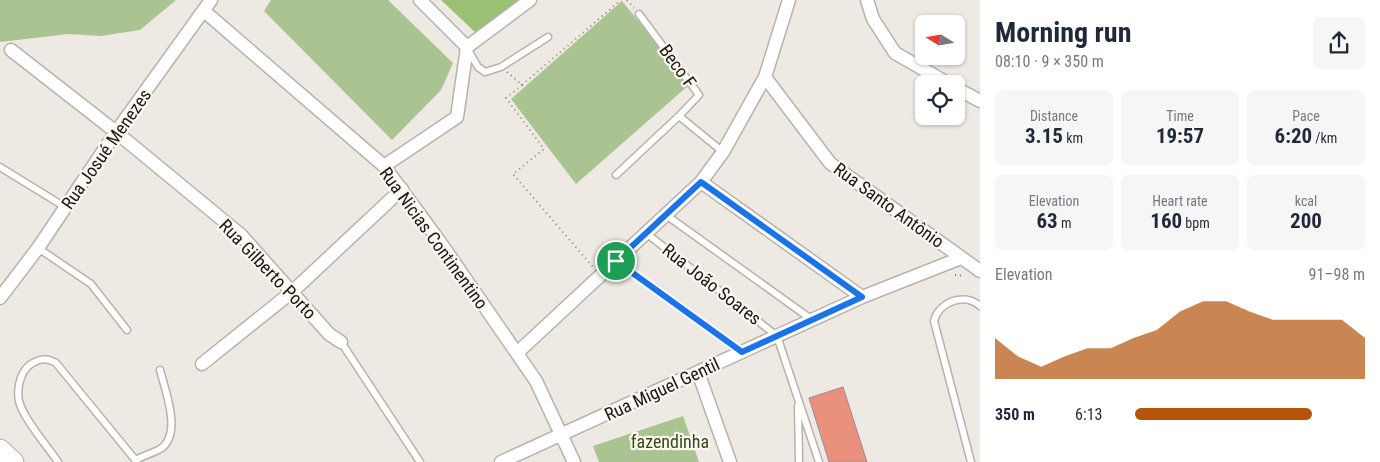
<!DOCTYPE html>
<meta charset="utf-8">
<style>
body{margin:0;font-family:"Roboto Condensed",sans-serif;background:#f6f6f7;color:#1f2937;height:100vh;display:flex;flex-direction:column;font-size:19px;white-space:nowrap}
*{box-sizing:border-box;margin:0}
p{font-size:16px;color:#747a83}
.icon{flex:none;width:28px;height:28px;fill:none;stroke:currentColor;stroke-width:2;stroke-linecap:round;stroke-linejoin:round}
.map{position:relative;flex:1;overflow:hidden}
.drawer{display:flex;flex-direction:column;background:#fff;width:400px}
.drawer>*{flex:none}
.needle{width:32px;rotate:281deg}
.fabs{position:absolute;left:915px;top:15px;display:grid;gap:10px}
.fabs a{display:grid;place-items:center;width:50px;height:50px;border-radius:8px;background:#fff;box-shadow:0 1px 4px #0004;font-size:25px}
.pin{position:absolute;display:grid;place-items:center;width:42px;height:42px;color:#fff;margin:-21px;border:2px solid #fff;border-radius:50%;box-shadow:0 1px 5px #0007}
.round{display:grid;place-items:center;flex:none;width:52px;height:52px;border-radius:8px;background:#f6f6f7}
.summary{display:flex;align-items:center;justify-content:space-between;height:85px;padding:0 15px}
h1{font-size:28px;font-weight:700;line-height:38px}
.stats{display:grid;grid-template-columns:repeat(3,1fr);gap:8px;height:85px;padding:5px 15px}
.stats div{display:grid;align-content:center;border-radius:8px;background:#f6f6f7;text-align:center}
.stats b{font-size:21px;font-weight:700}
.stats small{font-size:14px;font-weight:400}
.stats p{font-size:14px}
.chart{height:140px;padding:10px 15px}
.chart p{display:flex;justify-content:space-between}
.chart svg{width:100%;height:90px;margin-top:5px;fill:#b45309;opacity:.7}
ul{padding:0 15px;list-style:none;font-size:16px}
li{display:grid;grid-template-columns:80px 60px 1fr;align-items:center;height:38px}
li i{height:12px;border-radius:6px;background:#b45309}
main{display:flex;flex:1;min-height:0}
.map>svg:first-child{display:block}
</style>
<main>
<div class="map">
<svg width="980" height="462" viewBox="0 0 980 462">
<rect width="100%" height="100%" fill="#eee9e2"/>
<path fill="#aac491" d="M0,0H176L140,30L101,36L68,34L0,42Z
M271,0H388L453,63L441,90L392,140L264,11Z
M622,1L690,84L576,184L511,99Z
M683,416L699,462H599L593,446Z"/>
<path fill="#9ac073" d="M441,0H522L477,34Z"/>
<path fill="#e9917c" stroke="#978e8c" d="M843,387L867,462H829L809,398Z"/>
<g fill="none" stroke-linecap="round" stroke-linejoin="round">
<defs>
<path id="lane" d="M639,14L699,95L679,116L723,152
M468,50L478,67L485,72L501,67L548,37
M0,167L65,207
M616,175L679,116
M666,215L811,319
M646,233L777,336L819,462
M38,248L91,284L127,330
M616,261L742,352
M341,342L420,462
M798,406L799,462
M135,460C143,456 153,453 160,449C183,435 165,390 160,370
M58,462C46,444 29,426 21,407C15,394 19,372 31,364C41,358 46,358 56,363L137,462
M971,462L934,321C939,302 964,292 980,306"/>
<path id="street" d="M420,0L467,47
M867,0L873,19L895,53L949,84
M204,11L384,166L440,242L536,381L574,462
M467,47L530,0
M11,50L116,132L241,235L329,334L341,342
M765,77L830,163L980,271
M956,88L980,101
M384,166L457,117L467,47
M701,182L862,297
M0,298L38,248L116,132L211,0
M517,353L701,182L723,152L765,77L789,0
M202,364L293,291L402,189
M698,372L730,462
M501,462L862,297L961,258"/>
<path id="primary" d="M0,449L14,462"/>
</defs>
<use href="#lane" stroke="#b7b2ac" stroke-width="9"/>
<use href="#street" stroke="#b7b2ac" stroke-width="15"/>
<use href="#primary" stroke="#b7b2ac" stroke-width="21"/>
<path stroke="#898581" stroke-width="2" stroke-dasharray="1 4" stroke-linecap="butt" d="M627,0L634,8
M507,72L522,85L621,0
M522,85L506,98L544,149L513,174L593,267
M955,275L965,276"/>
<use href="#lane" stroke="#fff" stroke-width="6"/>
<use href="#street" stroke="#fff" stroke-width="12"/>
<use href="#primary" stroke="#fff" stroke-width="19"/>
</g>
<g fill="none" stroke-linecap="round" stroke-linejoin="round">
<defs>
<path id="route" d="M701,182L862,297L742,352L616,261Z"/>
</defs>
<use href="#route" stroke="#fff" stroke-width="10"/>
<use href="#route" stroke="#1a73e8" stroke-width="6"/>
</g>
<g text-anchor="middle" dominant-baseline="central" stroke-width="4.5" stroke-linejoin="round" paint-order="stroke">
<g font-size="18" fill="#1a1816" stroke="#fbf7ef">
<text transform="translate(678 66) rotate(54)">Beco F</text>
<text transform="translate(106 149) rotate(-55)">Rua Josué Menezes</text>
<text transform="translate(889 205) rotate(36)">Rua Santo Antônio</text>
<text transform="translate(434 238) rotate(54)">Rua Nicias Continentino</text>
<text transform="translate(268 269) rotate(46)">Rua Gilberto Porto</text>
<text transform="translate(712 284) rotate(38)">Rua João Soares</text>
<text transform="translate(662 389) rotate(-25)">Rua Miguel Gentil</text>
</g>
<g font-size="18" fill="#344b15" stroke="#fbf7ef">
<text x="670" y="441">fazendinha</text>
</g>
</g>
</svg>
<div class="fabs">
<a><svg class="needle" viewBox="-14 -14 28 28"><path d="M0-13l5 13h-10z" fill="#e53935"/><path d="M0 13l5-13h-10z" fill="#747a83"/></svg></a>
<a><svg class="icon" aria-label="locate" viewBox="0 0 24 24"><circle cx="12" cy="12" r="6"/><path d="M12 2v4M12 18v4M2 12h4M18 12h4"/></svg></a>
</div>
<div class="pin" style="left:616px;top:261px;background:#1e9e55"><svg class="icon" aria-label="arrive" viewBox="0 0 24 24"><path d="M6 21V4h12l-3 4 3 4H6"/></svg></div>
</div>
<section class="drawer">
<div class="summary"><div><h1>Morning run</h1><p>08:10 · 9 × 350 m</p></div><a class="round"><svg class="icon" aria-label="share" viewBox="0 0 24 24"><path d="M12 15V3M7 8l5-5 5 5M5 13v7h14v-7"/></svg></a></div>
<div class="stats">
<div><p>Distance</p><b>3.15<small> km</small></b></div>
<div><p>Time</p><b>19:57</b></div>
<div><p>Pace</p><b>6:20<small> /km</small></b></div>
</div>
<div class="stats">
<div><p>Elevation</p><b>63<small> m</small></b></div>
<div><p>Heart rate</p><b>160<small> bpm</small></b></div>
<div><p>kcal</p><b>200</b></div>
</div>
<div class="chart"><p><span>Elevation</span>91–98 m</p>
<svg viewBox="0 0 160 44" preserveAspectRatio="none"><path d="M0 44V24L10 33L20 38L30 33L40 29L50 29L60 24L70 20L80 11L90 6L100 6L110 11L120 15L130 15L140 15L150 15L160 24V44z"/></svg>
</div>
<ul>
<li><b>350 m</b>6:13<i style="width:77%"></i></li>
</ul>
</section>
</main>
